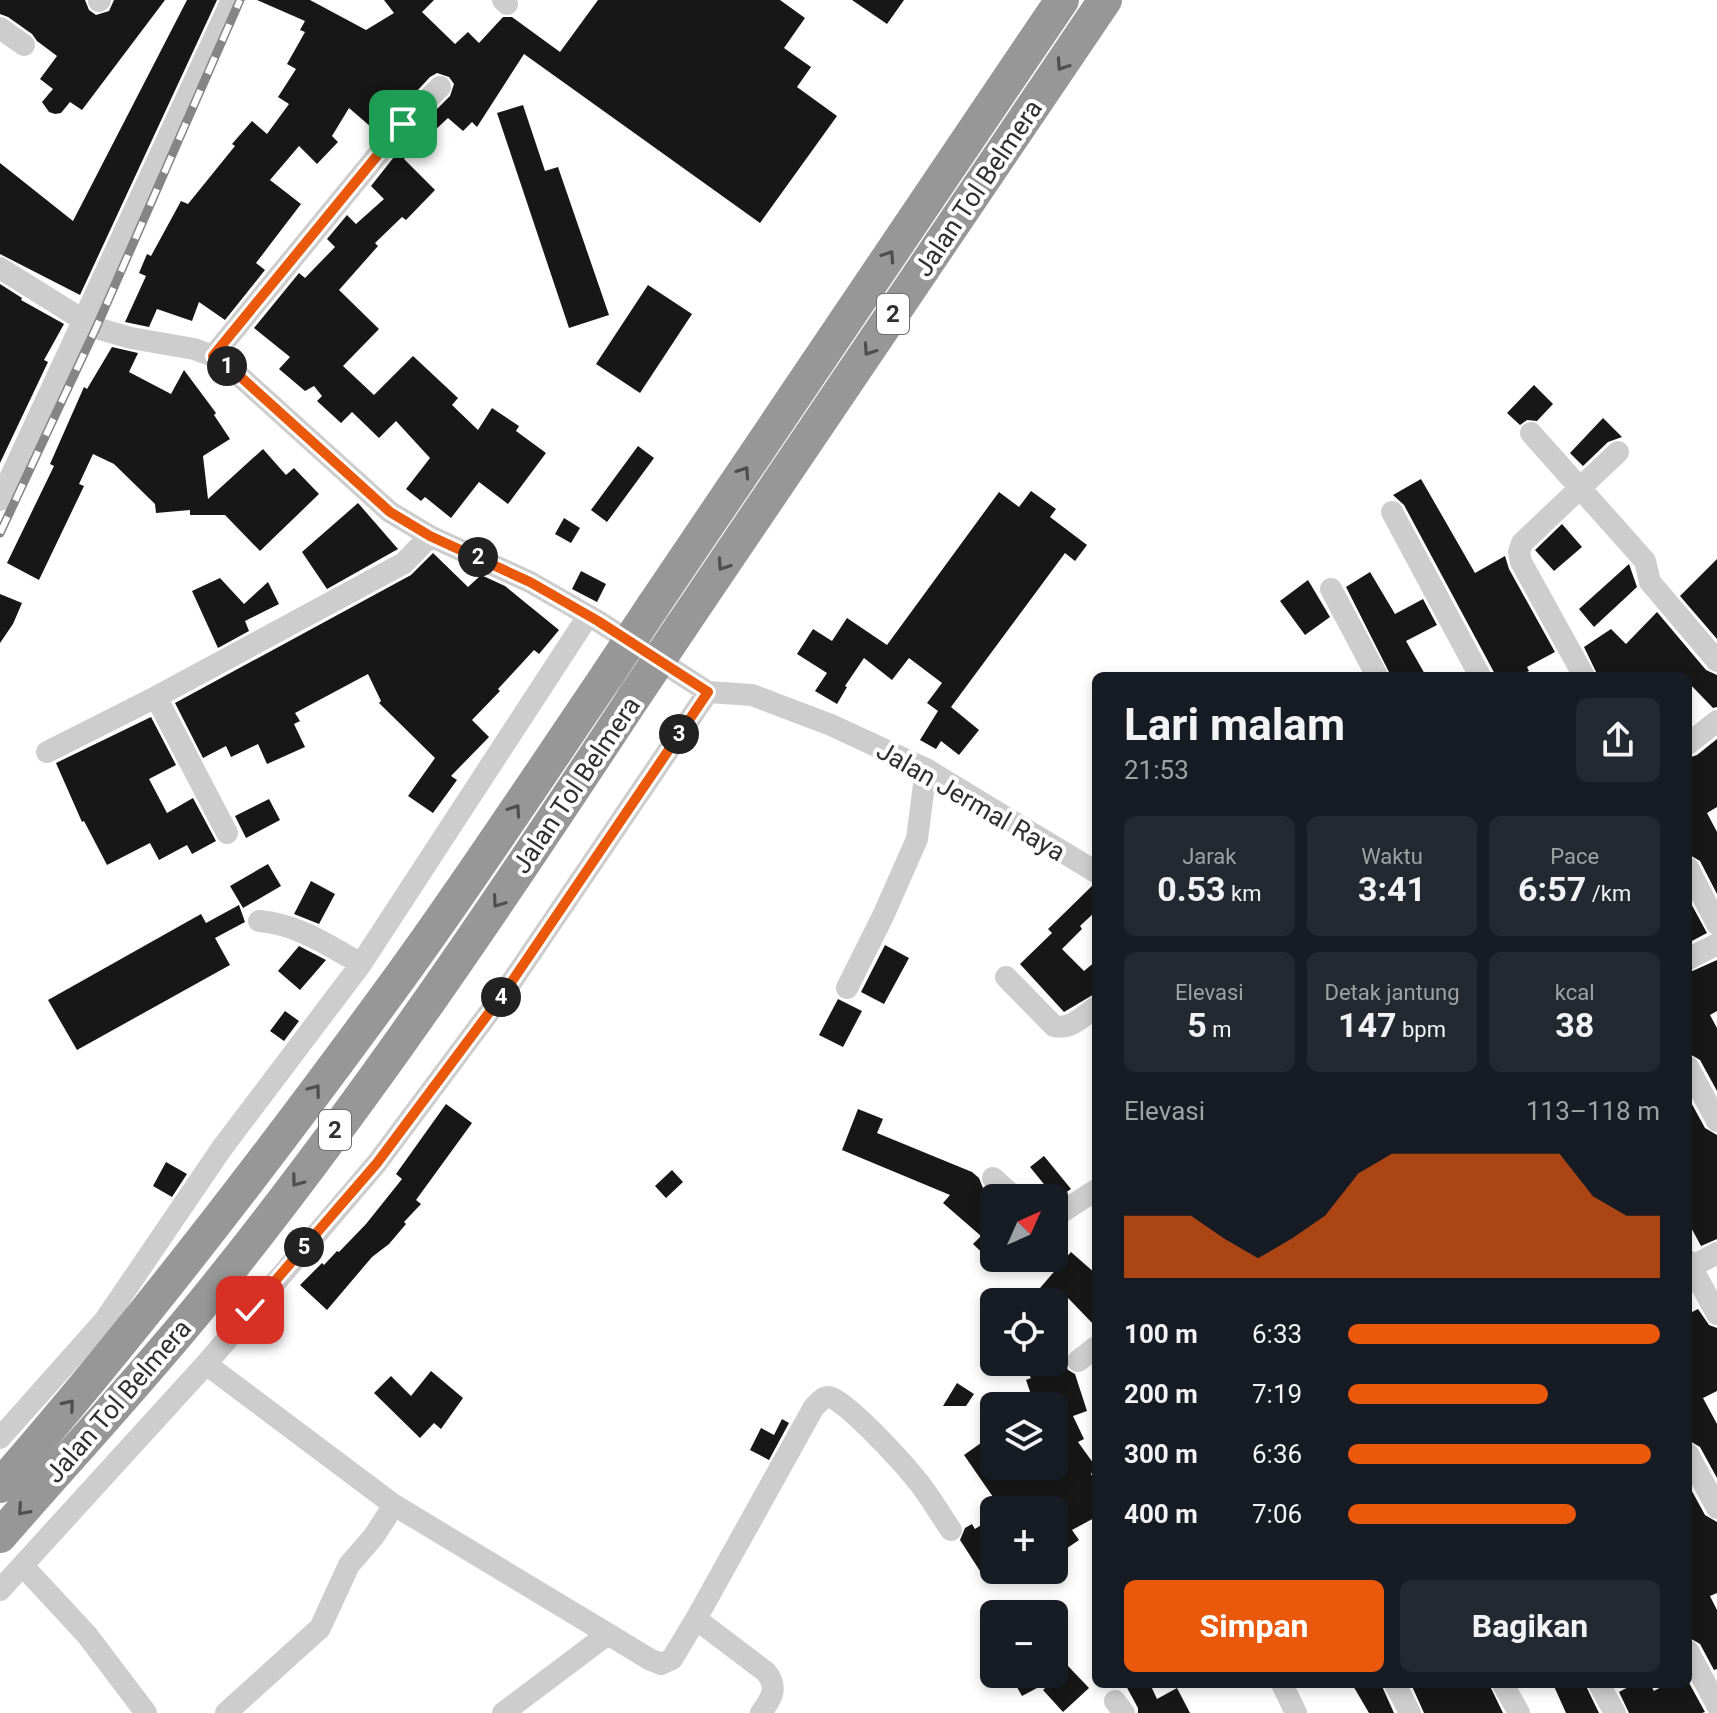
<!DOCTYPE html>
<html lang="id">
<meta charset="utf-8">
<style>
body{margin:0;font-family:Roboto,sans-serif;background:#242831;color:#f1f3f6;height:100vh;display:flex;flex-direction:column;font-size:30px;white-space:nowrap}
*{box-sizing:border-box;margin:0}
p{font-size:26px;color:#9ea1a6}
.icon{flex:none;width:44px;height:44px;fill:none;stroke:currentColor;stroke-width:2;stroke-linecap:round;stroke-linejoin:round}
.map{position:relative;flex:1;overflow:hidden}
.sheet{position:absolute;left:1092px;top:672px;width:600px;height:1016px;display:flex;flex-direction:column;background:#171b24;border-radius:12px;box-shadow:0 4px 12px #0003}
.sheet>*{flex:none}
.needle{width:52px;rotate:45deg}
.tools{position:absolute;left:980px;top:1184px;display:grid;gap:16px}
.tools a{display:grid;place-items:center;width:88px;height:88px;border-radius:12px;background:#171b24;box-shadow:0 4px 12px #0003;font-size:40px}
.pin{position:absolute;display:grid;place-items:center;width:68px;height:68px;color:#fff;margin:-34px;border-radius:16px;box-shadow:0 4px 12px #0006}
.km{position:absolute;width:40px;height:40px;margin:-20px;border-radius:50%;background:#222;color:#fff;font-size:22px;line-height:40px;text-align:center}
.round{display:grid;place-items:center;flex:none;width:84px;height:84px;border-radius:12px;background:#242831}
.summary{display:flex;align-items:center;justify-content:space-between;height:136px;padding:0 32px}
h1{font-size:44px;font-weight:700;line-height:60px}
.metrics{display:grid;grid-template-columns:repeat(3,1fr);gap:12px;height:136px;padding:8px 32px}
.metrics div{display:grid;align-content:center;border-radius:12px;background:#242831;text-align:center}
.metrics b{font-size:34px;font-weight:700}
.metrics small{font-size:22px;font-weight:400}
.metrics p{font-size:22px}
.chart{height:224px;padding:16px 32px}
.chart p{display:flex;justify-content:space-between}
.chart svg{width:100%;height:144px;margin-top:8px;fill:#ea580c;opacity:.7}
.cta{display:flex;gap:16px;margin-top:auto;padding:16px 32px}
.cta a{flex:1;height:92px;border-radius:12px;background:#ea580c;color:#fff;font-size:32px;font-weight:700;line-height:92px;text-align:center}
.cta a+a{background:#242831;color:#f1f3f6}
ul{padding:0 32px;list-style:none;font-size:26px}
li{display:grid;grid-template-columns:128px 96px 1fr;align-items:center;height:60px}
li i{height:20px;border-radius:10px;background:#ea580c}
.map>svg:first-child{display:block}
</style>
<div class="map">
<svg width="1717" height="1713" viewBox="0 0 1717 1713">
<rect width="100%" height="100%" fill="#fff"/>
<path fill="#171717" d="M0,0H85L89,10L96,15L109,11L114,0H165L82,110L70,102L61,113L55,114L49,112L42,102L53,89L40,79L57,56L37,41L32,34L8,17L0,14Z
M187,0H217L80,295L0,254V163L73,221Z
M257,0H310L366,30L394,13L384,0H434L422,12L455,44L468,32L479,43L503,17H512L560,52L598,0H780L805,18L784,48L811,67L797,87L837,116L760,223L524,54L477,127L472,122L463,131L448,118L404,159L435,190L406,220L402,217L375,243L378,246L339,290L379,329L343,366L374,395L413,356L458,398L452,405L478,430L492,408L519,426L516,431L546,453L508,504L479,482L451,518L425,497L421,501L406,489L430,458L396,421L379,438L352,412L341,423L317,401L322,396L314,386L305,391L279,369L290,357L254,328L299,273L305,278L335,247L327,239L347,215L356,224L384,199L371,186L413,133L450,96L454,84L449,77L437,73L430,77L378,133L349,108L332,136L338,142L317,164L299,146L270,180L301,204L256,263L265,270L225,320L199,302L192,321L157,309L149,327L125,322L146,276L139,273L147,254L151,256L181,201L188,204L235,146L232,144L252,121L267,134L289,104L278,97L296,69L287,64L305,32L300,30L305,21Z
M852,0H904L887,24Z
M523,105L545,171L558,167L609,315L569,328L497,113Z
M0,284L22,298L21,300L64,324L44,360L48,362L0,463Z
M648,285L692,314L640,393L596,364Z
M112,347L138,353L129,372L171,394L184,370L216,413L214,415L230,439L203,456L208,499L263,449L286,475L294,468L319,494L260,551L225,515H190V510L156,513L155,504L114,464L93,454L79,484L84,486L39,580L7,563L54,466L50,464L84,387L87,389Z
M1534,385L1553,404L1537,421L1527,420L1520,425L1507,413Z
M1603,418L1622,437L1608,442L1583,466L1570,453Z
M638,446L654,458L607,522L591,510Z
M1421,479L1475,573L1505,556L1509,569L1555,652L1527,667L1529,671L1519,676H1496L1404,505L1393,495Z
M1031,491L1056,509L1050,517L1087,545L1075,561L1065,553L951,707L979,730L959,755L941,741L936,749L920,740L938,711L927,703L942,683L909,658L892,680L864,658L845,686L847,687L837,704L815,691L827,673L797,654L813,629L832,641L847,618L887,645L999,492L1019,507Z
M358,503L398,549L327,589L302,552Z
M564,518L580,528L571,543L555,534Z
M1562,524L1582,547L1554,571L1535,550Z
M433,553L468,587L481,575L505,586L559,630L539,654L534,650L498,689L500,691L472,720L489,737L451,776L457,780L433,813L408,796L435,758L379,703L381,701L368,674L295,713L300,721L294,724L305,747L267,764L258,744L231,757L226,746L203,758L175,703L411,575Z
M1717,559V639L1680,596Z
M1629,564L1637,587L1594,627L1579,609Z
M581,571L606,584L597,602L572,589Z
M1370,572L1395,614L1423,599L1437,625L1406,641L1426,676H1391L1346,587Z
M220,578L244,604L268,582L279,604L245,621L249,631L218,648L192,591Z
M1308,580L1330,617L1305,635L1280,601Z
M0,594L22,603L13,624L0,643Z
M1657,612L1706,670L1717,675V707L1713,708L1688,682V676H1598L1584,647L1611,629L1626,644Z
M151,717L176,765L149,779L167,813L193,798L216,841L192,854L187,845L159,860L150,843L107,865L84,821L82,822L56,763Z
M1717,739V807L1707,813L1717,832V894L1700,861L1688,854V758L1697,755Z
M269,799L280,820L246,838L235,816Z
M268,864L281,886L243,908L230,886Z
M311,881L335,894L319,924L294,914Z
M1093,885L1096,886V911L1080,926L1082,929L1062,949L1084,971L1096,961V993L1064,1012L1020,964L1052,933L1048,929Z
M1688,898L1707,933L1688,943Z
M239,905L245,922L215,938L230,965L77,1050L48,1000L201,914L206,923Z
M885,945L909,958L884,1004L861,992Z
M299,946L326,960L300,990L278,971Z
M1717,960V1011L1710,1015L1717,1028V1091L1700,1060L1688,1053V973Z
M838,999L862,1011L843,1047L819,1035Z
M285,1011L299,1021L284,1041L270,1031Z
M1688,1097L1705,1128L1717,1135V1239L1701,1246L1688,1222Z
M446,1104L472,1123L416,1200L421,1204L404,1222L406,1224L389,1244L372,1257L327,1310L300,1285L322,1263L324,1265L337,1251L339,1252L366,1224L402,1179L396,1174Z
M858,1109L883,1119L877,1133L972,1172L979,1178L983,1188L994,1198V1264L973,1244L981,1236L943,1203L950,1195L842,1150Z
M1044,1156L1071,1189L1056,1199L1030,1167Z
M166,1162L187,1174L172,1197L153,1186Z
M672,1170L683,1182L666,1198L655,1186Z
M1071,1252L1096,1274V1327L1068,1298L1065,1302H1028Z
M1698,1309L1709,1325L1717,1328V1391L1703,1398L1717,1424V1478L1700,1447L1688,1440V1314Z
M1022,1362H1064L1068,1370L1075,1374L1087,1411L1073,1416L1084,1439L1078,1442L1096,1467L1091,1474L1096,1483V1517L1072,1530L1079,1540L1054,1557V1510H1002L964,1455L988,1438L994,1447V1466H1054V1406H1035L1026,1380L1031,1378Z
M431,1371L463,1398L441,1429L434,1423L420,1438L374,1393L391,1376L411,1396Z
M957,1383L974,1394L966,1406H943Z
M782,1419L789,1423L769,1460L750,1450L761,1428L774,1435Z
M1688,1484L1705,1515L1717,1522V1593L1710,1596L1717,1610V1669L1714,1670L1700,1644L1688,1637Z
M994,1517V1563L980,1571L960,1540L965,1528L972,1524L975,1529Z
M1068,1666L1089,1688L1063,1712L1043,1690Z
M1029,1674L1037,1688L1022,1696L1014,1682Z
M1688,1681L1705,1712L1702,1713H1629L1619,1692L1634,1684H1650L1654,1691L1667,1684H1688Z
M1125,1684H1150L1157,1699L1177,1688L1190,1713H1138V1708Z
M1352,1684H1381L1394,1713H1369Z
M1411,1684H1489L1503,1713H1424Z
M1553,1684H1585L1599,1713H1566Z"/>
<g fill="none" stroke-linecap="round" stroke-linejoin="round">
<path stroke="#cdcdcd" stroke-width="22" d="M503,0L507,4
M99,1L100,0
M0,28L24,45
M0,268L96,328L131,338L194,349L213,356L233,370L390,512L430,536L530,582L598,621L708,692L752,695L831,725L926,769L1096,872
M213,356L403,124L440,87
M1531,433L1645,561L1650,582L1717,661
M0,500L232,0
M1392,512L1480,676
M1331,589L1377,676
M1584,676L1521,562L1519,552L1522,543L1618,452
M156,697L227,833
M1688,744L1717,721
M47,752L156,697L404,563L430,536
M1688,868L1717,924
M259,921C297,924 328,945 361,964
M1688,959L1717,944
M1006,977L1054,1026C1071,1030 1083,1016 1096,1007
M847,988L883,916L917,839L926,769
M1688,1067L1717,1121
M993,1178L1015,1198
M1054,1217L1096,1190
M1688,1261L1717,1314
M1688,1269L1717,1253
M1078,1361L1096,1347
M206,1364L394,1505L608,1634L503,1713
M0,1438L105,1320L222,1148L361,964L588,616
M1688,1454L1717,1508
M23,1566L87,1635L146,1713
M0,1590L206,1364L377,1163L506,990L708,692
M608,1634L649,1659L661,1664L672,1659L696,1619
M1688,1651L1717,1705
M1282,1684L1296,1713
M1395,1684L1410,1713
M1503,1684L1519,1713
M1599,1684L1615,1713
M1115,1701L1124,1713
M226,1713L320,1628L349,1565L374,1536L394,1505
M761,1713C771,1699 779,1688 766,1672L696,1619L814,1407C819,1403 822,1397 829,1397C844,1398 903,1463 915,1478C929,1494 939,1513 951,1530"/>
<path stroke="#979797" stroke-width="34" d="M653,606L1062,0
M681,627L1105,0
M0,1486C143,1322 275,1149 403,973C474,875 540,774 608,674
M0,1536C67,1459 138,1383 203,1303C359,1111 498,904 634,697"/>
<defs>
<path id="rail" d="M0,533L96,328L240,0"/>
</defs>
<use href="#rail" stroke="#858585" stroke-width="9"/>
<use href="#rail" stroke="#fff" stroke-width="6" stroke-dasharray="18" stroke-linecap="butt"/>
<path stroke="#979797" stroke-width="34" d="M608,674L653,606
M634,697L681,627"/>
</g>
<defs><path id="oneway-chevron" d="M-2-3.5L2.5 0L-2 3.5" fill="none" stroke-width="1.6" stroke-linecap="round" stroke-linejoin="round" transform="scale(2)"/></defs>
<g stroke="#4f4f4f">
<use href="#oneway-chevron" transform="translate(1062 65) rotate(124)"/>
<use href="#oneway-chevron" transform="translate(889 256) rotate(-56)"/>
<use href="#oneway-chevron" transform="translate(869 350) rotate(124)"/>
<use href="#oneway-chevron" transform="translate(744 472) rotate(-56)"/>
<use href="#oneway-chevron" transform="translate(723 565) rotate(124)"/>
<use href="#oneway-chevron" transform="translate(515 810) rotate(-56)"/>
<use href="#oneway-chevron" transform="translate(498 902) rotate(125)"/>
<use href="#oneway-chevron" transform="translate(315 1090) rotate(-53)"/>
<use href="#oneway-chevron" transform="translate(297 1181) rotate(127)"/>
<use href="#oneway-chevron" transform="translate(69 1405) rotate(-50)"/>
<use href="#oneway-chevron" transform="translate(23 1510) rotate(131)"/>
</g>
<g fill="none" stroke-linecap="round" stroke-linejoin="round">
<defs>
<path id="route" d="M250,1310L377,1163L506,990L708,692L598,621L530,582L430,536L390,512L233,370L213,356L403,124"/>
</defs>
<use href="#route" stroke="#fff" stroke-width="16"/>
<use href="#route" stroke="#ea580c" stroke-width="10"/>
</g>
<g text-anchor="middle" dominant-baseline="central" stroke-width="8" stroke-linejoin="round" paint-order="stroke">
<g fill="#fff" stroke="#6e6e6e" stroke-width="2">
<rect x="877" y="294" width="32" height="40" rx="6"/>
<rect x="319" y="1110" width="32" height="40" rx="6"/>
</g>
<g font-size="24" font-weight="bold" fill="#303030">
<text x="893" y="314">2</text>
<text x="335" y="1130">2</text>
</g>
<g font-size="26" fill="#303030" stroke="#fff">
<text transform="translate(978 188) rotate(-56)">Jalan Tol Belmera</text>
<text transform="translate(576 785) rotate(-56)">Jalan Tol Belmera</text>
<text transform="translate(971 801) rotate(30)">Jalan Jermal Raya</text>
<text transform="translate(118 1401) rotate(-49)">Jalan Tol Belmera</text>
</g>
</g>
</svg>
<div class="tools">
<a><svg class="needle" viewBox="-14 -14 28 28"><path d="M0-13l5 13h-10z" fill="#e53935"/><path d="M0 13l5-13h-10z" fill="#9ea1a6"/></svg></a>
<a><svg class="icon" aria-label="locate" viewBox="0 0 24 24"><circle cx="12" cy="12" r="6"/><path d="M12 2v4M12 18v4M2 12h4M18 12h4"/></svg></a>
<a><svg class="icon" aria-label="layers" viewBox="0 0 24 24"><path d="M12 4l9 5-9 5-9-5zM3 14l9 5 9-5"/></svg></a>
<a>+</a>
<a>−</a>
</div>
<div class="pin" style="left:403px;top:124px;background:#1e9e55"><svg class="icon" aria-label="arrive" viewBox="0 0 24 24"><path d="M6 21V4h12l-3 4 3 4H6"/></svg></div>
<div class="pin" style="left:250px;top:1310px;background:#d93025"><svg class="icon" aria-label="check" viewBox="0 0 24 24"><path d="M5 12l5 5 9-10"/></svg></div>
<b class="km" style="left:227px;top:366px">1</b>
<b class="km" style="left:478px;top:557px">2</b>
<b class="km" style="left:679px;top:734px">3</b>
<b class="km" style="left:501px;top:997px">4</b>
<b class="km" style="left:304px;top:1247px">5</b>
<section class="sheet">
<div class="summary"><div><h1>Lari malam</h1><p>21:53</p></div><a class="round"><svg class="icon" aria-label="share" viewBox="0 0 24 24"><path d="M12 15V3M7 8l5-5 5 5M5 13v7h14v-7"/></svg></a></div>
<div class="metrics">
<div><p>Jarak</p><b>0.53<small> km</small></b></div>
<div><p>Waktu</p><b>3:41</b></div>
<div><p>Pace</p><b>6:57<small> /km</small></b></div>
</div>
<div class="metrics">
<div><p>Elevasi</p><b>5<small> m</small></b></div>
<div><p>Detak jantung</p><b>147<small> bpm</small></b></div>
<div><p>kcal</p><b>38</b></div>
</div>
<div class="chart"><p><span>Elevasi</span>113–118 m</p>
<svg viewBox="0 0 160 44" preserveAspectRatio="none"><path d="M0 44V25L10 25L20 25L30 32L40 38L50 32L60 25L70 12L80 6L90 6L100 6L110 6L120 6L130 6L140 19L150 25L160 25V44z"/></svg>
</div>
<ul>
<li><b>100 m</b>6:33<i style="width:100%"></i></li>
<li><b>200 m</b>7:19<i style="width:64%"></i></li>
<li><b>300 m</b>6:36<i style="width:97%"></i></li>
<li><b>400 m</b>7:06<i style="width:73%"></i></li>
</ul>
<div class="cta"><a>Simpan</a><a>Bagikan</a></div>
</section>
</div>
